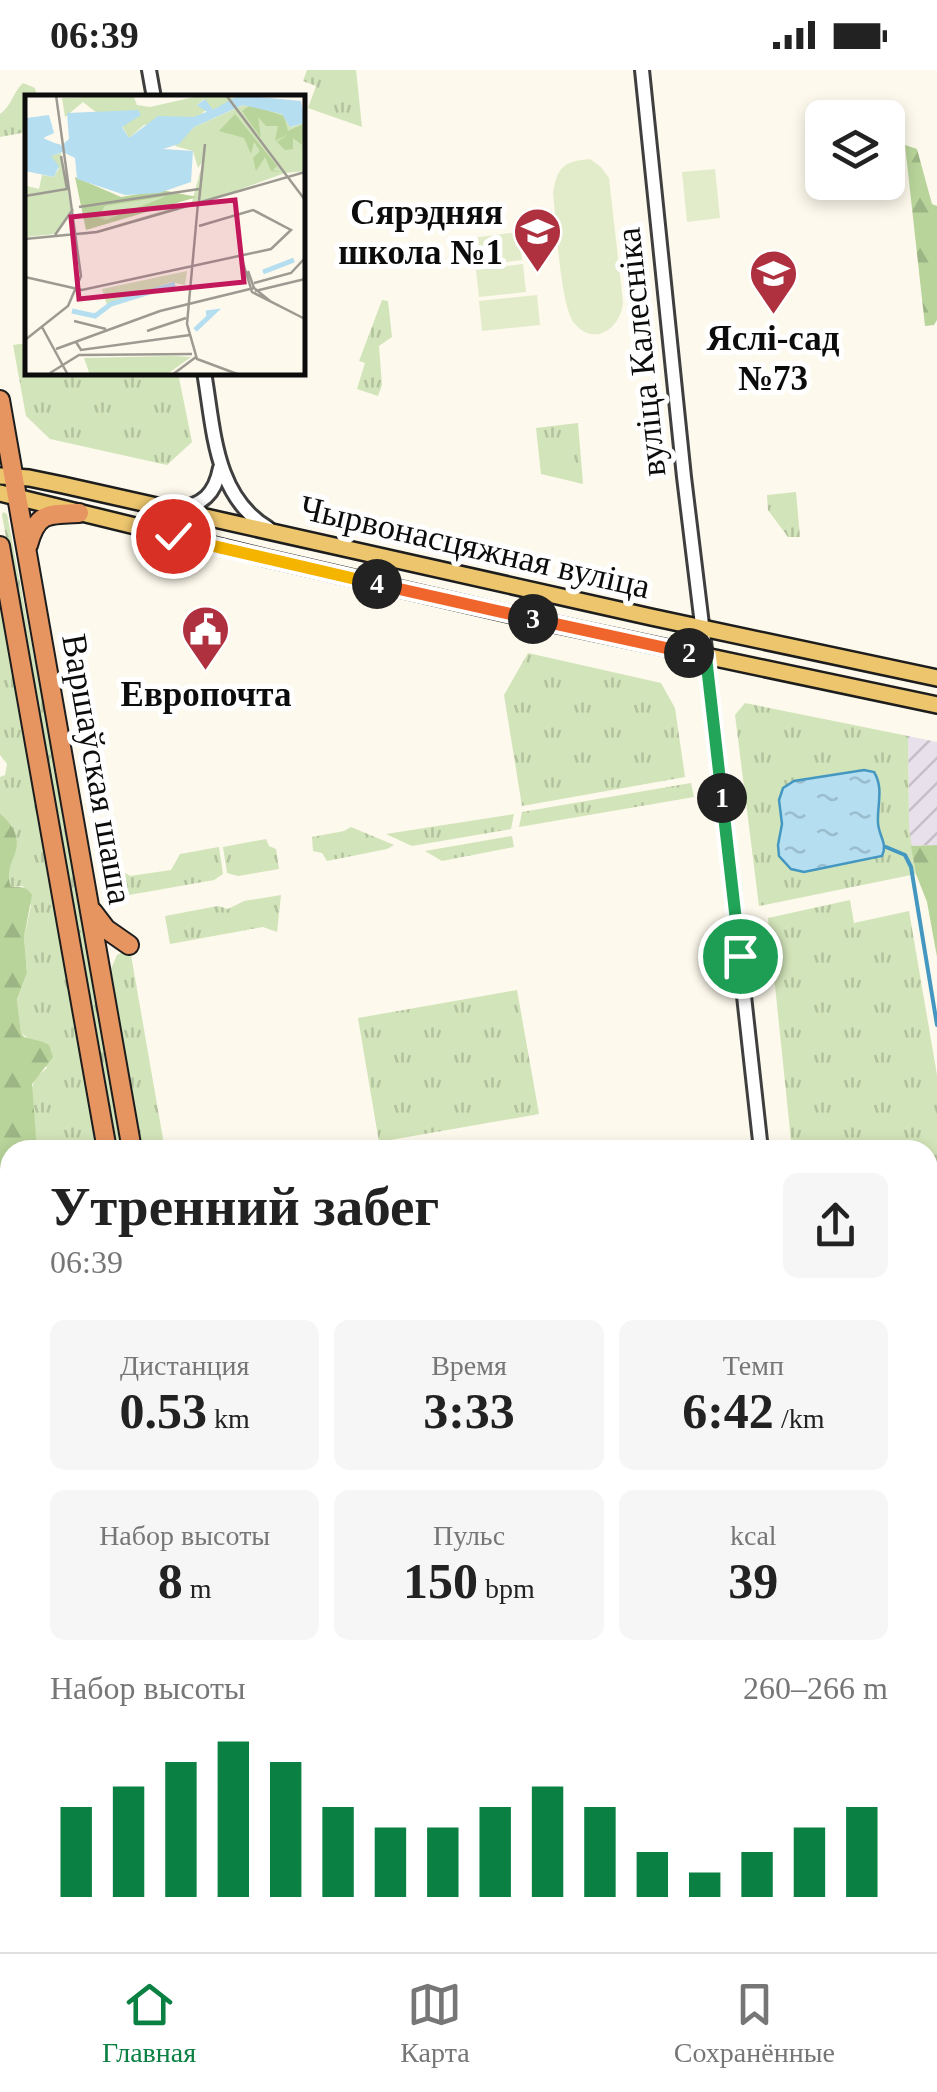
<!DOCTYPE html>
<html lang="ru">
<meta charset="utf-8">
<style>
body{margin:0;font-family:Georgia,serif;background:#f6f6f6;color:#222;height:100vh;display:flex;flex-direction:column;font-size:38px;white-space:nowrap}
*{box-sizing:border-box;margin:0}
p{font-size:32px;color:#767676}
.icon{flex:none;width:55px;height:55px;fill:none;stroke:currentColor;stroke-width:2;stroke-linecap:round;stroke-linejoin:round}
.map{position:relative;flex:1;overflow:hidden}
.drawer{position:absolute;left:0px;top:1070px;width:938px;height:812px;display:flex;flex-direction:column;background:#fff;border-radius:30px 30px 0 0;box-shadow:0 5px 15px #0003}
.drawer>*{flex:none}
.fabs{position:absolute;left:805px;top:30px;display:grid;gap:20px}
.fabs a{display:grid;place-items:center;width:100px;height:100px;border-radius:15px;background:#fff;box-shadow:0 5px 15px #0003;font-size:50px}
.pin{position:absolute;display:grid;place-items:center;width:85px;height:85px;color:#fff;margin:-42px;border:5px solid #fff;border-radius:50%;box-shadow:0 2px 10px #0007}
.km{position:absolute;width:50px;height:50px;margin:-25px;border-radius:50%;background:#222;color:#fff;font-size:28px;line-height:50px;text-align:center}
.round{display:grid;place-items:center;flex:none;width:105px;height:105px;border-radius:15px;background:#f6f6f6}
.summary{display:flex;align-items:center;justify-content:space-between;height:170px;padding:0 50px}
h1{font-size:55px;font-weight:700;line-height:75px}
.metrics{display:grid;grid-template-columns:repeat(3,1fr);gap:15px;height:170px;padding:10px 50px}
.metrics div{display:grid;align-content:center;border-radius:15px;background:#f6f6f6;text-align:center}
.metrics b{font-size:50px;font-weight:700}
.metrics small{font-size:28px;font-weight:400}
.metrics p{font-size:28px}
.chart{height:280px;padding:20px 50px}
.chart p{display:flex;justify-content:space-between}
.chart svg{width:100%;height:180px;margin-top:10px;stroke:#0b8043;stroke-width:6}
.status{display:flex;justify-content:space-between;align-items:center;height:70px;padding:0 50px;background:#fff;direction:ltr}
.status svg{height:28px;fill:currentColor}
.menu{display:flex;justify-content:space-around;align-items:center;height:140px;border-top:2px solid #e0e0e0;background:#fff;font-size:28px;color:#767676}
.menu a{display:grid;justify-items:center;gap:5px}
.menu .on{color:#0b8043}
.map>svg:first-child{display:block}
</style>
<div class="status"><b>06:39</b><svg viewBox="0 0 49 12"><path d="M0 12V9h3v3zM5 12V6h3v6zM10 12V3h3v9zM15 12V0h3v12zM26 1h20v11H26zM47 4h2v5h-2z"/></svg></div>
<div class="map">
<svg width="937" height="1882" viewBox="0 0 937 1882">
<defs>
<pattern id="industrial-furrows" width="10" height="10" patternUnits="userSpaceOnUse" patternTransform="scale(2.5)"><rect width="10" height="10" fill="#e8e0ea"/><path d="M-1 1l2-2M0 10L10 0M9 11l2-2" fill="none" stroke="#c6bfc8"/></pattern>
<pattern id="grass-tufts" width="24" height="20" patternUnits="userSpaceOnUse" patternTransform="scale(2.5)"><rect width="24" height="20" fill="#d2e4b9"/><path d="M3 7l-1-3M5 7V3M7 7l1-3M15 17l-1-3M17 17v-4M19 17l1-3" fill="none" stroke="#b3c29e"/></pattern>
<pattern id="forest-firs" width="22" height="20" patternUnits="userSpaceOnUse" patternTransform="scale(2.5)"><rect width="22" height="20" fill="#b8d49a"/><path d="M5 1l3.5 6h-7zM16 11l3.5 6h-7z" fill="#9db584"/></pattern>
<pattern id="wetland-marsh" width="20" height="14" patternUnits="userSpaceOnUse" patternTransform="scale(2.5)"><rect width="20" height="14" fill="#d2e4b9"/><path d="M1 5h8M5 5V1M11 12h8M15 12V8" fill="none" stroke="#b3c29e"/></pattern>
<pattern id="water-ripples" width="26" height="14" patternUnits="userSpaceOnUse" patternTransform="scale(2.5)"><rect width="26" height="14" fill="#b5def0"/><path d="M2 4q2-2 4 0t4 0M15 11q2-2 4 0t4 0" fill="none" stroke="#9abdcd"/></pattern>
</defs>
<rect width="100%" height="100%" fill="#fdf9ec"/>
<path fill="url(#industrial-furrows)" d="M908,666L937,672V775L911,776L909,758Z"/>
<path fill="url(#grass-tufts)" d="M307,0H356L362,57L308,38L316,16L303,11Z
M23,13L35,18L37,27L28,28L27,62L0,67V44C11,37 13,22 23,13Z
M382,230L388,231L392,267L379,276L382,315L378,326L357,319L365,293L359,291Z
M27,273L28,302L178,303L192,372L167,395L50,369L26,346L13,275Z
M578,353L583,414L541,404L536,358Z
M796,422L800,467H788L768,440L767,425Z
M3,442L7,444L68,766L124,1080H116L2,445Z
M0,523L102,1080H37L31,1021L35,1008L47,998L29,969L21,963L17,931L27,903L24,867L31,836L23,816L11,817C1,807 4,794 12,784L4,747L0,743V707L5,705L7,694L0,685Z
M528,583L661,613L675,638L685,707L522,736L504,625Z
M745,633L908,666L909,758L916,804L759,836L735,645Z
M691,713L694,727L519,757L522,742Z
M514,744L511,759L412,776L386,764Z
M351,757L394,775L387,779L327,791L322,783L313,781L312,767L344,761Z
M512,766L514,777L442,791L425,781Z
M266,769L269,776L276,779L279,799L238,806L227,803L223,777Z
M219,777L223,804L214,810L129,825L101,798L115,796L130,806L171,800L180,784Z
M281,825L277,862L263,857L170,874L165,846L218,836L228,839L244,831Z
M850,830L854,853L909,841L937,1005V1594L928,1596V1080H792L768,848Z
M125,881L131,885L165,1080H142L111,899L117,885Z
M517,920L539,1044L379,1072L358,948Z
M0,1858H10V1872L195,1873L196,1882H20L0,1873Z"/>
<path fill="url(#forest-firs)" d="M905,75L917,79L932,134L937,136V250L934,255L925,256Z
M0,743C37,778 0,789 11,817C21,817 26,816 32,825L24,867L27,903L17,930L21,963L24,967L43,972L49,975L53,987L32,1014L37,1080H10V1765L0,1766Z
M937,775V887L927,832L916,804L911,776Z"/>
<path fill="url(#wetland-marsh)" d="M0,1249L10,1294V1576H0Z"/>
<path fill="#e3ecca" d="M590,89L601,97L609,108L623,232C621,258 595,277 575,254C560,239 556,148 553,123C557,97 564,91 590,89Z
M715,99L720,148L687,152L682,102Z
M518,162L522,190L476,196L472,168Z
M523,194L526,222L479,227L476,200Z
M537,225L540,255L482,261L479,231Z"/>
<path fill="url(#water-ripples)" stroke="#4397c1" stroke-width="2.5" d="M864,700L874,702C884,718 877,735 878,753C879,767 888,773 882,786L804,802L791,799L779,786L778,775L782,754L779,730L783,718L794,711Z"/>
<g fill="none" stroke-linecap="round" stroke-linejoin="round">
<path stroke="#4397c1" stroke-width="4" d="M886,777L905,785L911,797L937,955"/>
<defs>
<path id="minor" d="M149,0L154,28
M642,0L684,407L713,645L761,1080
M204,302C214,359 214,426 268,458
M177,439C203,435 215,424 220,398
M841,1882L842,1872"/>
<path id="major" d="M0,406L29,408L63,415L651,547L937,608
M0,423L266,488L531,549L937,635
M0,1844H10
M785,1872L809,1882
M853,1872L870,1882"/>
<path id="highway" d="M0,330L132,1080
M28,475C37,442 48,444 79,443
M0,476L107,1080
M93,842L106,859L129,875
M0,1879L6,1882
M208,1882V1872
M230,1882L231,1872"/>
</defs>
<use href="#minor" stroke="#3f3f3f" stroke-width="18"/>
<use href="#major" stroke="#1d1d1d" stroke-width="20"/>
<use href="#highway" stroke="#1d1d1d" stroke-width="22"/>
<use href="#minor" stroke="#fff" stroke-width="12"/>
<use href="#major" stroke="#ecc56d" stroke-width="15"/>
<use href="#highway" stroke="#e79560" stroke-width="18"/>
</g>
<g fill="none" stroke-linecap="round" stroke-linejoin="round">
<defs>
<path id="split-1" d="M722,728L740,886"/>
<path id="split-2" d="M689,583L706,587L722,728"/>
<path id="split-3" d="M533,549L689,583"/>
<path id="split-4" d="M377,514L533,549"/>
<path id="split-5" d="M222,478L377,514"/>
<path id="split-6" d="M173,466L222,478"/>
</defs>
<use href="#split-1" stroke="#fff" stroke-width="20"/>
<use href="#split-2" stroke="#fff" stroke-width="20"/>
<use href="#split-3" stroke="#fff" stroke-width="20"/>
<use href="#split-4" stroke="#fff" stroke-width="20"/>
<use href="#split-5" stroke="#fff" stroke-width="20"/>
<use href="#split-6" stroke="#fff" stroke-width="20"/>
<use href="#split-1" stroke="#22a559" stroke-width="12"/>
<use href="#split-2" stroke="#22a559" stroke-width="12"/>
<use href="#split-3" stroke="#f0652b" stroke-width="12"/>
<use href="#split-4" stroke="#f0652b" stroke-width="12"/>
<use href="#split-5" stroke="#f5b400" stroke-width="12"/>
<use href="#split-6" stroke="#f5b400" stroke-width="12"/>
</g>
<defs>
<symbol id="school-pin" viewBox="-11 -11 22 30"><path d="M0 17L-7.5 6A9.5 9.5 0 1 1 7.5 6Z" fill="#af313f" stroke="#fff"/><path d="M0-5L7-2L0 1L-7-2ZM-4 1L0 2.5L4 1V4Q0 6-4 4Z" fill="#fff"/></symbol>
<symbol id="civic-pin" viewBox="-11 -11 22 30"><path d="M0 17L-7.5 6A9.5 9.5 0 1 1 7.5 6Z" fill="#af313f" stroke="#fff"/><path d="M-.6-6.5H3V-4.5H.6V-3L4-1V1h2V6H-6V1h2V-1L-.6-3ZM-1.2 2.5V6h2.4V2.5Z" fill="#fff"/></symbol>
</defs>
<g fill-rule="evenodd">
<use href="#school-pin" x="510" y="134" width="55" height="75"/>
<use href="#school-pin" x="746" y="176" width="55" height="75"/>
<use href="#civic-pin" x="178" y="532" width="55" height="75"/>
</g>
<g text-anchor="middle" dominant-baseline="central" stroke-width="10" stroke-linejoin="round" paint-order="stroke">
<g font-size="35" font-weight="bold" fill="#0c0c0c" stroke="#fff">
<text x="503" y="142" text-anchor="end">Сярэдняя<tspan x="503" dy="40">школа №1</tspan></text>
<text x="773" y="268">Яслі-сад<tspan x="773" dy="40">№73</tspan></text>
<text x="206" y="624">Европочта</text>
</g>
<g font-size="35" fill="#0c0c0c" stroke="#fff">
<text transform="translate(641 282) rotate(-96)">вуліца Калесніка</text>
<text transform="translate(475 477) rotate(13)">Чырвонасцяжная вуліца</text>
<text transform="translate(97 699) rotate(80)">Варшаўская шаша</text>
</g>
</g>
<g transform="translate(25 25)">
<rect width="280" height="280" fill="#fdf9ec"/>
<path d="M108,0L112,10L125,12L178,0L214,3L188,15L179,4L172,10L182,14L174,21L119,30L104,43L97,31L114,16L72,18L58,7L40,22L37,3ZM219,10L257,19L266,32L280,28V76L260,78L171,110L77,137L54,141L167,107L178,66L173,73L168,56L150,51L169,32ZM36,58L46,115L30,139L0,142V76L2,91L14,94L17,80L29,82L34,73L24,64L6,63ZM162,176L160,190L146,187L82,210L77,194ZM147,261L166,262L141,280H65L59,263Z" fill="#d2e4b9"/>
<path d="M226,10L259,21L263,36L280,28L277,50L268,43V54L260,55L252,47L263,39L250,46L253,31H241L233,22L236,43L217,16ZM210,19L252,71L248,75L256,77L246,76L240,62L231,76L228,63L235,56L229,47L226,59L219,43L194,36ZM50,82L96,102L137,95L172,102L61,135Z" fill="#b8d49a"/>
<path d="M206,39L219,44L230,81L207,75L193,41ZM142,101L81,125L73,122L80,111Z" fill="#d2e4b9"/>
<path d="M214,0L276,6L280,28L265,32L257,19L218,10L169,32L154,49L138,54L168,56L166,87L134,98L100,100L52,84L50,63L38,57L26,61L34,71L29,82L0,76L1,23L24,20L29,38L18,43L36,51L44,44L42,18L113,15L116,20L97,32L104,43L133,21L170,22L182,17L172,10L180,4L188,15Z" fill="#b5def0"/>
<path fill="none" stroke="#b5def0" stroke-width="5" d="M0,26L12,27L18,48L35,52M0,50L33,54M43,52L126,42L230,0M41,54L135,42L235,0M238,177L269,165M47,216L70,221L86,209L150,189M170,235L189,217L181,218"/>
<path fill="none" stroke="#9d9a92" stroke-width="2.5" d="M31,0H82M201,0L280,105M0,101L42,94L36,61M174,106L180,49M173,108L162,229L172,264L215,280M54,112L174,94M30,140L48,114M0,144L72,137L280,77M216,161L227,197L280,224M223,176L229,193L245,206M0,182L57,195L246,154L266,135L228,115L174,131M229,188L266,178L280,163M230,196L280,184M49,226L81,234M17,232L43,280M122,236L161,223M0,245L43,211L56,181L31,0M51,247L56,255L165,240M31,254L135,216L229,193M25,278L54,260L167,259M147,280L171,262"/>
<path fill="#c2185b" fill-opacity="0.15" stroke="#c2185b" stroke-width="5" d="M210,105L219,187L54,204L46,122Z"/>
<rect width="280" height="280" fill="none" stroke="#0c0c0c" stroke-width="5"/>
</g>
</svg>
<div class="fabs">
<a><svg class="icon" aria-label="layers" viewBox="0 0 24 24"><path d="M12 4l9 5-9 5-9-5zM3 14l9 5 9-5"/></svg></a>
</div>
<div class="pin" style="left:740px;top:886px;background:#1e9e55"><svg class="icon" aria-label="arrive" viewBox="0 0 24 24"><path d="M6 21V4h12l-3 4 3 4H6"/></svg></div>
<div class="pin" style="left:173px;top:466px;background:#d93025"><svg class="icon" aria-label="check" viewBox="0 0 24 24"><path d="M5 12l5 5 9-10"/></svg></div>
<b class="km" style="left:722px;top:728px">1</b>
<b class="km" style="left:689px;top:583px">2</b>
<b class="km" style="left:533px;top:549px">3</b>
<b class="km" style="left:377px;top:514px">4</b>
<section class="drawer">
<div class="summary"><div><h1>Утренний забег</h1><p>06:39</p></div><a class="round"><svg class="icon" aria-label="share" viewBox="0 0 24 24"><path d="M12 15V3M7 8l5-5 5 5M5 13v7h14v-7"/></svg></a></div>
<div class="metrics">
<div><p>Дистанция</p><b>0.53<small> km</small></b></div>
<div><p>Время</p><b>3:33</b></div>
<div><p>Темп</p><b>6:42<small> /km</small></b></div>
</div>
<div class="metrics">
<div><p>Набор высоты</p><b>8<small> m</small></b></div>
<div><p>Пульс</p><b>150<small> bpm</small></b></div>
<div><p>kcal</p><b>39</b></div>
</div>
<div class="chart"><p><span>Набор высоты</span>260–266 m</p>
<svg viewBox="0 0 160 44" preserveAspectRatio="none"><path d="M5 44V22M15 44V17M25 44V11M35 44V6M45 44V11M55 44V22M65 44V27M75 44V27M85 44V22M95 44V17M105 44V22M115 44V33M125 44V38M135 44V33M145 44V27M155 44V22"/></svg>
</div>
</section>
</div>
<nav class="menu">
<a class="on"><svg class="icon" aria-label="home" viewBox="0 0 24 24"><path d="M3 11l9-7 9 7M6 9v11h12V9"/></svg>Главная</a>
<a><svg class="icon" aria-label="map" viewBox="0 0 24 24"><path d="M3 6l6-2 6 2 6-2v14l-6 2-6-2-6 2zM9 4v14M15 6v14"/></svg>Карта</a>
<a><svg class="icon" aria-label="saved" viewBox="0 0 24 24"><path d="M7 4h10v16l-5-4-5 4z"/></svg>Сохранённые</a>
</nav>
